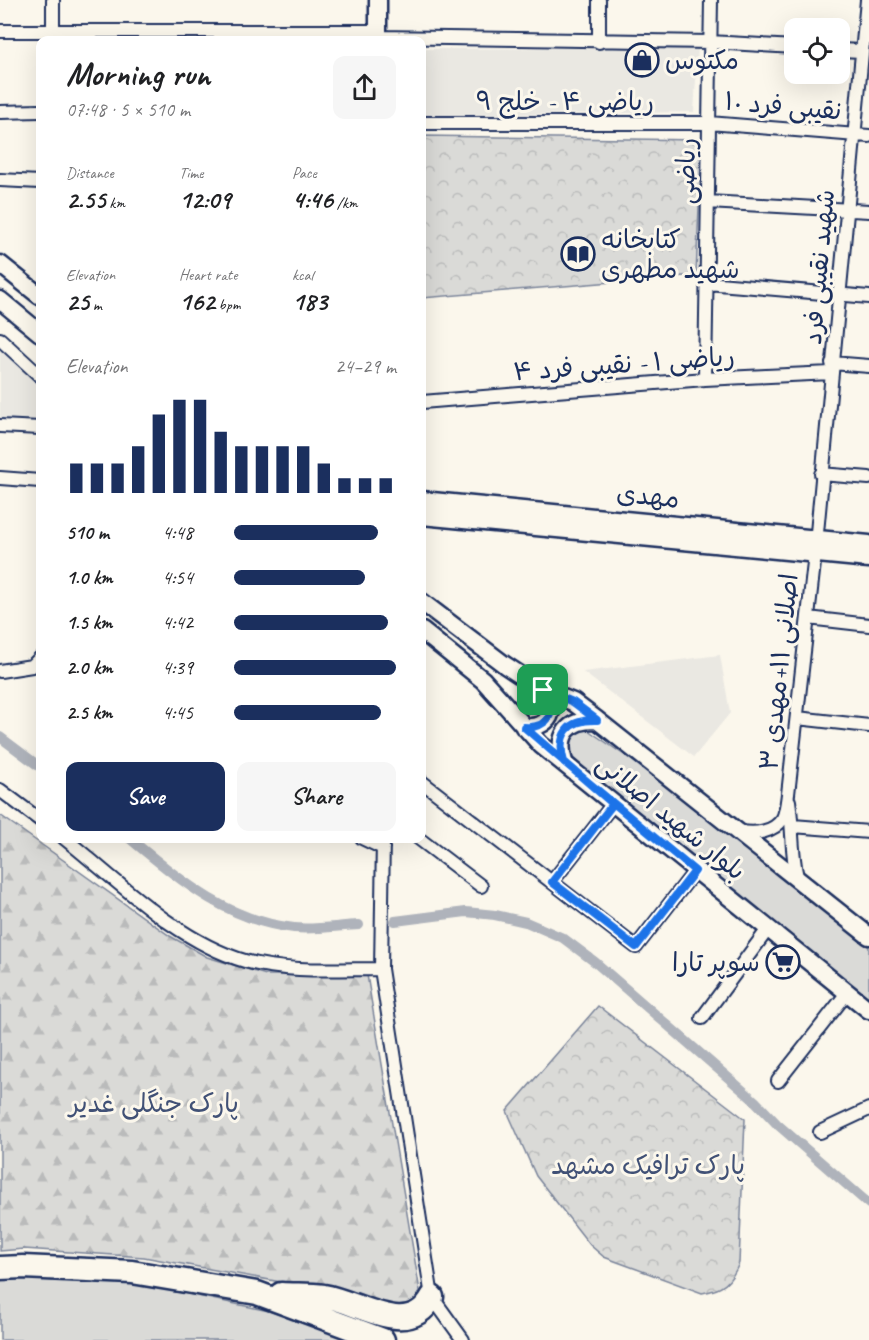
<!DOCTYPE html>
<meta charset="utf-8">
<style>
body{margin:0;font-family:Caveat,"Playpen Sans Arabic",sans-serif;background:#f6f6f6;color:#202124;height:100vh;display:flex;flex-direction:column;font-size:22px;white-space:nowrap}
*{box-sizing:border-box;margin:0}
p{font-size:20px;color:#757577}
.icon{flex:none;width:33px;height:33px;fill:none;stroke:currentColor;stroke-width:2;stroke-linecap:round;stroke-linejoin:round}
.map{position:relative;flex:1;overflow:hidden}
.details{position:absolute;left:36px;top:36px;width:390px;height:807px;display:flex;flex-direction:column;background:#fff;border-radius:12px;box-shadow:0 6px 24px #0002}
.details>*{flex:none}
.tools{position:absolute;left:784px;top:18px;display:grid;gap:12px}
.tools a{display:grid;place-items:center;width:66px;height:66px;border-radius:12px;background:#fff;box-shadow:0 6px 24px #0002;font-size:30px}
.pin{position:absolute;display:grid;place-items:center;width:51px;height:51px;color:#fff;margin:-26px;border-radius:12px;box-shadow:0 3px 9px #0006}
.round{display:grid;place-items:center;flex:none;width:63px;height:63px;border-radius:12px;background:#f6f6f6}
.headline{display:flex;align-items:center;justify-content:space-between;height:102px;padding:0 30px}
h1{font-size:33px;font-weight:700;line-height:45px}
.figures{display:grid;grid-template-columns:repeat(3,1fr);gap:9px;height:102px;padding:6px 30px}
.figures div{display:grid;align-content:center}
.figures b{font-size:26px;font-weight:700}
.figures small{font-size:16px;font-weight:400}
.figures p{font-size:16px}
.chart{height:168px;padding:12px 30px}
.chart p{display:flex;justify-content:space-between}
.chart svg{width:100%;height:108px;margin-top:6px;stroke:#1b2f5e;stroke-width:6}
.cta{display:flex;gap:12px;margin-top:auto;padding:12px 30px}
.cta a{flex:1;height:69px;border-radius:12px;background:#1b2f5e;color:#fff;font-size:24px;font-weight:700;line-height:69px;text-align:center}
.cta a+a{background:#f6f6f6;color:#202124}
ul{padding:0 30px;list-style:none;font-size:20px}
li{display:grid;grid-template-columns:96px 72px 1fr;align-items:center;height:45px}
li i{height:15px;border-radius:8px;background:#1b2f5e}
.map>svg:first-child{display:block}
</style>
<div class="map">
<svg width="869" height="1340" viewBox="0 0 869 1340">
<defs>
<pattern id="forest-firs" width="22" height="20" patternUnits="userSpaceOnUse" patternTransform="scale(1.5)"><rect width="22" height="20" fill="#dadad7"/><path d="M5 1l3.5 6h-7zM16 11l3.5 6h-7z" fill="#babbbb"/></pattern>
<pattern id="park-crowns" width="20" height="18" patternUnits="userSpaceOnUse" patternTransform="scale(1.5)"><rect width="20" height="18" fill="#dadad7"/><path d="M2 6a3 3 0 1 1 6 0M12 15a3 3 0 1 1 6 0" fill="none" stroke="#babbbb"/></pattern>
</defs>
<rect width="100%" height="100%" fill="#fbf7ec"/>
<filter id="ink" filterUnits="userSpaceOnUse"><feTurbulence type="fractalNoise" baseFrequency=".0167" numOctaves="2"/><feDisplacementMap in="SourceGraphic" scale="12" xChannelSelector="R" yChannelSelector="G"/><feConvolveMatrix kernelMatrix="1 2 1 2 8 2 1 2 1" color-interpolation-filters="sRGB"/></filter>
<g filter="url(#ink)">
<path fill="#eae8e2" d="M698,47L694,112L422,116V49Z
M0,345L40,377V423L0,420Z
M720,655L730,713L694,757L583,672Z"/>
<path fill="#dadad7" stroke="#7a849a" stroke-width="1.5" d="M585,728L662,781L869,947V1002L638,818L569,754L566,736L574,729Z
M0,1276L131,1282L269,1311L355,1340H0Z"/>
<path fill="url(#forest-firs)" stroke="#7a849a" stroke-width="1.5" d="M0,815L170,936L207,957L266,975H367L422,1303L397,1316L324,1290L144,1257L24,1249L0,1251Z"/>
<path fill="url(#park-crowns)" stroke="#7a849a" stroke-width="1.5" d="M422,136L702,140L696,275L422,298Z
M598,1006L745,1119L739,1263C731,1283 722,1290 702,1293L604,1257L590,1245L536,1176L507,1111Z"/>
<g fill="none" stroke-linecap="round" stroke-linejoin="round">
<path stroke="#afb3bb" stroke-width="10" d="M0,737L40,767
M129,838C179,879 227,921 294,928C315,930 338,926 359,925
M395,921L466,912L495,915L526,922L563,938L595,962L755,1101L777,1124L869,1204"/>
<defs>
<path id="street" d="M0,31H378
M378,37L710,42L795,47
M53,40V0
M599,42V0
M840,50L862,51
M0,112L40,111
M422,123H709L869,136
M0,180L40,182
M708,202L869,211
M707,283L869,297
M0,339L40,376
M832,363L869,366
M705,379L711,0
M422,402L705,379L831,373
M0,426L40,428
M821,474L869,478
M0,478L40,481
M808,618L869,625
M0,671L32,666L40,658
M797,718L869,726
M422,782L636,947L695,871
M0,790L40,820
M789,801C793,827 791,852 797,877
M793,826L869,832
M739,831C753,835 774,833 783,818C786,812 787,801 788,794L815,554L867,0
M64,838C118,881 178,942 245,961C288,973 337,969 381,969
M362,838L383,848
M383,838L381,969L432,1297L463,1340
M418,838L481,886
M552,882L613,804
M702,1018L768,929
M778,1081L847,993
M820,1132L869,1109"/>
<path id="secondary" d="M378,0V40
M0,264L40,296
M0,300L40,333
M422,500L869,544
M422,516L869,559
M422,602L505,665L543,690L573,702L597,720L869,936
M422,631L483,680L541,745L869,1010
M524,727C549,729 560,709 543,690
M564,762C556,735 568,719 597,720"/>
<path id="highway" d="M0,1268L23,1267L132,1272L257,1293L383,1340
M281,1294C295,1295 310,1294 324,1296C360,1302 409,1340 432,1297"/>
</defs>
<use href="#street" stroke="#1b2f5e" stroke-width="16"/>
<use href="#secondary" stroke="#1b2f5e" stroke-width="21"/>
<use href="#highway" stroke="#1b2f5e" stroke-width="27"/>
<use href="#street" stroke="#fbf7ec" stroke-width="12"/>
<use href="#secondary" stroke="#fbf7ec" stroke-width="16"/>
<use href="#highway" stroke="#fbf7ec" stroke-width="22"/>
</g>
</g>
<g fill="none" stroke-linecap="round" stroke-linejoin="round" filter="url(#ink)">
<defs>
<path id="route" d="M543,690C560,709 549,729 524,727L613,804L552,882L636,947L695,871L564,762C556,734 568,719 597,720L573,702L543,690"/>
</defs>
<use href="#route" stroke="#fff" stroke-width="12"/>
<use href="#route" stroke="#1a73e8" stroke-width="8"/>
</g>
<defs>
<symbol id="shop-ring" viewBox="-11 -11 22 22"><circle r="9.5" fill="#fbf7ec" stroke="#1b2f5e" stroke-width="1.5"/><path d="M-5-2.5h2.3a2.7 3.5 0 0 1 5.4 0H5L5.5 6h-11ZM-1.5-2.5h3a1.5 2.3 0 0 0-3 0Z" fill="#1b2f5e"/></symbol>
<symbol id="library-ring" viewBox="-11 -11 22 22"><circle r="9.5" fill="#fbf7ec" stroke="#1b2f5e" stroke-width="1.5"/><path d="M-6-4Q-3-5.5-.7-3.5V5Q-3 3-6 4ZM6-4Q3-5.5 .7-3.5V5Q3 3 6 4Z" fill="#1b2f5e"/></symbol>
<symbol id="supermarket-ring" viewBox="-11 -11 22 22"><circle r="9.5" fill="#fbf7ec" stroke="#1b2f5e" stroke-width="1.5"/><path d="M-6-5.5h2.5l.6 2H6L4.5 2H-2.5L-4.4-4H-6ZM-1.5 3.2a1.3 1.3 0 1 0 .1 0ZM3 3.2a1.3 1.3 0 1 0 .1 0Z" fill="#1b2f5e"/></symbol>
</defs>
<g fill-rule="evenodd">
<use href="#shop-ring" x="623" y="41" width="38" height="38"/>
<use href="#library-ring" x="559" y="235" width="38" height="38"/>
<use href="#supermarket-ring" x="764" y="943" width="38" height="38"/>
</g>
<g text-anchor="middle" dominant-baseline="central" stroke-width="6" stroke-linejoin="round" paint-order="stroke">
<g font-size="26" fill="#1b2f5e" stroke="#fbf7ec" text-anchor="start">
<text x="665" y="60">مکتوس</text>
<text x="601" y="239">کتابخانه<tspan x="601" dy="30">شهید مطهری</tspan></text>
<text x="760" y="962" text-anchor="end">سوپر تارا</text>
</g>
<g font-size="26" fill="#1b2f5e" stroke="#fbf7ec">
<text x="565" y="101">ریاضی ۴ - خلج ۹</text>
<text transform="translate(783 106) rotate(5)">نقیبی فرد ۱۰</text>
<text transform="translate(686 171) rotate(-89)">ریاضی</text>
<text transform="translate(819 267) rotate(-85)">شهید نقیبی فرد</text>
<text transform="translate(624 364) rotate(-4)">ریاضی ۱ - نقیبی فرد ۴</text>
<text transform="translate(648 496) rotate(6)">مهدی</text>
<text transform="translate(779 672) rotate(-84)">اصلانی ۱۱+مهدی ۳</text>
<text transform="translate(671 817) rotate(39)">بلوار شهید اصلانی</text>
</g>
<g font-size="26" fill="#415176" stroke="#fbf7ec">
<text x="154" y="1103">پارک جنگلی غدیر</text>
<text x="648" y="1165">پارک ترافیک مشهد</text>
</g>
</g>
</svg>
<div class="tools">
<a><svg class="icon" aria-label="locate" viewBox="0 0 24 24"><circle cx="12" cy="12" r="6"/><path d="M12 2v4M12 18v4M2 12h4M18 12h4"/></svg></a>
</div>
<div class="pin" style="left:543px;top:690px;background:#1e9e55"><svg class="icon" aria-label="arrive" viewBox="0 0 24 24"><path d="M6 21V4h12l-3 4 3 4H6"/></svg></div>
<section class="details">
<div class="headline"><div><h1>Morning run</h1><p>07:48 · 5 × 510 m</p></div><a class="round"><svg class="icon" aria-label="share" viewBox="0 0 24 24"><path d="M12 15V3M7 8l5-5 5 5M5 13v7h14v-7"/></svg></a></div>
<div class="figures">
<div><p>Distance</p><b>2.55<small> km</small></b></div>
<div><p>Time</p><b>12:09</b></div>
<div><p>Pace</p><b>4:46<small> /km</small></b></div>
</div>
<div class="figures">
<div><p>Elevation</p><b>25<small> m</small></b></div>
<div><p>Heart rate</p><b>162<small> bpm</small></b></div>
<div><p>kcal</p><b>183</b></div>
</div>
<div class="chart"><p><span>Elevation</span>24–29 m</p>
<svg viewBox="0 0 160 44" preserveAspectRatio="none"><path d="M5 44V32M15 44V32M25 44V32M35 44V25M45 44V12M55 44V6M65 44V6M75 44V19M85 44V25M95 44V25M105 44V25M115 44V25M125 44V32M135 44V38M145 44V38M155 44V38"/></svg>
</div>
<ul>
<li><b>510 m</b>4:48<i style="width:89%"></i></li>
<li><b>1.0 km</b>4:54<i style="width:81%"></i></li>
<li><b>1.5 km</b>4:42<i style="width:95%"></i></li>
<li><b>2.0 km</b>4:39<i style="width:100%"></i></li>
<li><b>2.5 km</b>4:45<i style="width:91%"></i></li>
</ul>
<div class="cta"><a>Save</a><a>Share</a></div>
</section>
</div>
